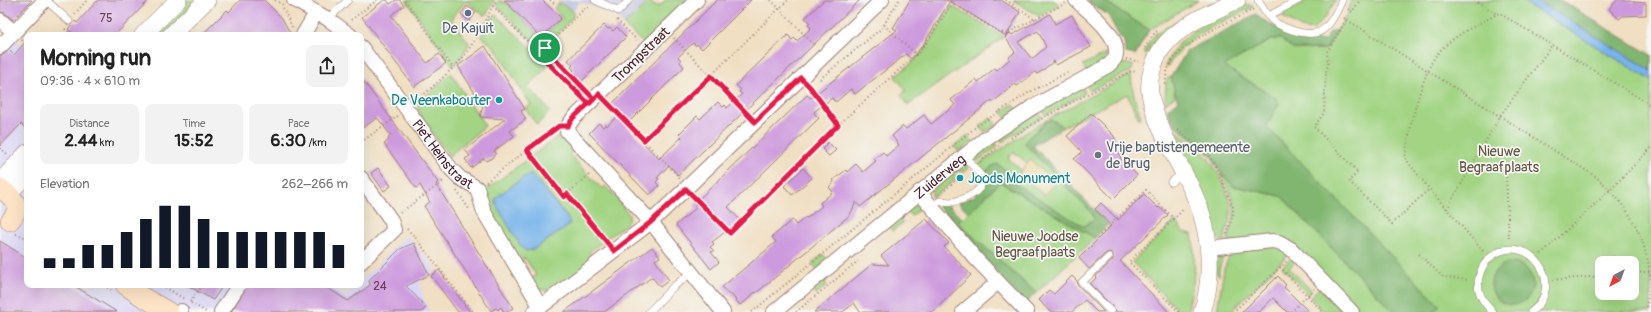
<!DOCTYPE html>
<meta charset="utf-8">
<style>
body{margin:0;font-family:Pangolin,sans-serif;background:#f2f2f2;color:#222;height:100vh;display:flex;flex-direction:column;font-size:15px;white-space:nowrap}
*{box-sizing:border-box;margin:0}
p{font-size:13px;color:#767676}
.icon{flex:none;width:22px;height:22px;fill:none;stroke:currentColor;stroke-width:2;stroke-linecap:round;stroke-linejoin:round}
.map{position:relative;flex:1;overflow:hidden}
.side{position:absolute;left:24px;top:32px;width:340px;height:256px;display:flex;flex-direction:column;background:#fff;border-radius:8px;box-shadow:0 4px 16px #0002}
.side>*{flex:none}
.needle{width:26px;rotate:221deg}
.fabs{position:absolute;left:1595px;top:256px;display:grid;gap:8px}
.fabs a{display:grid;place-items:center;width:44px;height:44px;border-radius:8px;background:#fff;box-shadow:0 4px 16px #0002;font-size:20px}
.pin{position:absolute;display:grid;place-items:center;width:34px;height:34px;color:#fff;margin:-17px;border:2px solid #fff;border-radius:50%;box-shadow:0 1px 4px #0007}
.round{display:grid;place-items:center;flex:none;width:42px;height:42px;border-radius:8px;background:#f2f2f2}
.summary{display:flex;align-items:center;justify-content:space-between;height:68px;padding:0 16px}
h1{font-size:22px;font-weight:700;line-height:30px}
.metrics{display:grid;grid-template-columns:repeat(3,1fr);gap:6px;height:68px;padding:4px 16px}
.metrics div{display:grid;align-content:center;border-radius:8px;background:#f2f2f2;text-align:center}
.metrics b{font-size:17px;font-weight:700}
.metrics small{font-size:11px;font-weight:400}
.metrics p{font-size:11px}
.chart{height:112px;padding:8px 16px}
.chart p{display:flex;justify-content:space-between}
.chart svg{width:100%;height:72px;margin-top:4px;stroke:#111827;stroke-width:6}
.map>svg:first-child{display:block}
</style>
<div class="map">
<svg width="1651" height="312" viewBox="0 0 1651 312">
<rect width="100%" height="100%" fill="#f6f6f2"/>
<filter id="ink" filterUnits="userSpaceOnUse"><feTurbulence type="fractalNoise" baseFrequency=".025" numOctaves="2"/><feDisplacementMap in="SourceGraphic" scale="8" xChannelSelector="R" yChannelSelector="G"/><feConvolveMatrix kernelMatrix="1 2 1 2 8 2 1 2 1" color-interpolation-filters="sRGB"/></filter>
<filter id="wash" filterUnits="userSpaceOnUse"><feTurbulence type="fractalNoise" baseFrequency=".012" numOctaves="4" result="noise"/><feDisplacementMap in="SourceGraphic" scale="16" xChannelSelector="R" yChannelSelector="G"/><feGaussianBlur stdDeviation="0.9" result="paint"/><feColorMatrix in="noise" values="0 0 0 0 0 0 0 0 0 0 0 0 0 0 0 0 0 1.4 0 .05"/><feComposite in="paint" operator="in"/></filter>
<g filter="url(#wash)">
<rect width="100%" height="100%" fill="#f0dfc2"/>
<path fill="#dad6f7" d="M13,38L27,51V285H331L347,295L357,285H361V281L407,235L435,269L419,284L429,312H0V52Z"/>
<path fill="#c0c2dd" d="M557,0H649L624,25L612,13L580,2L573,11Z"/>
<path fill="#a2d483" stroke="#767a57" fill-rule="evenodd" d="M186,0H199L163,35H150Z
M406,0H495L485,16L466,1L451,19L469,43L461,58L453,66Z
M500,0L511,7L541,38L562,18L554,8L560,3L573,11V17L547,46L541,49L496,5Z
M665,0H688L644,44L624,25L649,2L655,6H660Z
M1013,0H1053L1060,5L1039,16Z
M1103,0H1199L1149,30Z
M1309,0H1336L1325,17L1313,30L1301,28L1283,17L1284,13Z
M1351,0H1520L1651,80V312H1433L1439,306L1266,126L1279,104L1276,98L1223,66L1273,39H1281L1293,49H1326L1348,13ZM1602,263H1632V293H1602Z
M1213,2L1214,4L1160,35L1146,54L1144,53L1149,43L1157,32Z
M1246,5H1250L1253,7C1220,23 1188,34 1168,66H1165C1182,29 1211,21 1246,5Z
M952,6L1004,37L908,105L901,95L906,90L895,77L914,61L925,49Z
M496,15L549,65L528,87L550,111L537,125L525,109L531,105L495,48L481,36L490,19Z
M543,50L546,51L585,91L583,94L541,52Z
M1107,53L1105,60L1087,72L1083,65Z
M1120,63L1133,65L1132,70L1090,91L1086,84Z
M451,73L485,126L449,156L418,112L419,103Z
M1131,74C1132,90 1135,102 1141,116L1139,119L1127,94L1063,127L1060,124L1045,122C1039,130 1028,135 1025,144L1091,212L1094,218L1091,221L1084,226L1074,221L1014,183L1012,176L992,166L985,172L976,166L1037,125ZM1014,152L1027,163L1030,160L1019,173L1021,170L1008,158Z
M1168,78H1172L1175,96L1165,103L1166,82Z
M1082,86L1085,93L1046,115L1041,108Z
M1013,104L1018,110L1006,118L1002,111Z
M1037,110L1042,117L1002,142L997,136Z
M1166,117C1174,133 1191,142 1204,154C1215,164 1228,190 1231,206C1233,218 1224,230 1225,242L1212,235L1163,118Z
M991,118L996,125L985,132L980,126Z
M968,136L973,141L959,152L954,146Z
M557,137H563L575,149L569,154L602,189L605,186L624,206L623,208L629,214V219L626,224L589,252L595,260L553,290H542L537,288L529,280L536,275L525,258L518,262L483,196L487,189ZM530,175L536,179L568,218L567,227L530,251L522,247L496,205L495,201Z
M993,139L998,146L976,162L972,158Z
M964,162L969,168L965,172L957,171L954,174L955,180L932,198V191Z
M1220,171L1233,186L1281,196L1394,312H1358L1294,245L1228,242C1229,232 1233,224 1234,214C1236,200 1226,184 1220,171Z
M1000,182L1095,238L1036,293L958,223Z
M916,203L924,205L911,216L905,210Z
M897,216L903,223L892,231L887,225Z
M1175,221L1183,232L1192,234C1197,261 1194,286 1187,312H1182L1175,307L1132,262Z
M1272,246L1290,253L1230,312H1217L1224,269L1229,257V251Z
M1225,253L1219,269V276L1215,272V262Z
M823,254L828,261L818,270L812,264Z
M1292,257L1296,261L1289,268L1312,291L1308,295L1282,267Z
M823,279L827,285L816,294L812,288Z
M1321,286L1325,289V295L1342,312H1324L1310,297Z"/>
<path fill="#81b671" stroke="#666a4e" d="M1086,0H1103L1149,30L1135,55L1126,53L1124,41L1120,37L1108,15Z
M1535,0H1560L1651,55V70Z
M1256,14L1261,19L1296,38L1324,41L1330,32L1338,30L1326,49H1293L1281,39H1273L1224,66L1276,98L1279,104L1266,126L1440,306L1433,312H1394L1281,196L1233,186L1220,171L1212,157L1178,128L1172,121L1167,109L1178,102L1171,77L1187,51Z
M1052,120L1060,124L1063,127L1033,146L1108,224L1095,238L1000,182L969,212L958,203L975,196L982,170L986,172L992,166L997,164C1005,169 1012,174 1014,183L1074,221L1084,226L1091,221L1094,218L1091,212L1025,144L1027,139L1040,128L1045,122Z
M934,202L949,206L962,218L958,223L1036,293L1025,304Z
M1491 284a21 21 0 1 1 42 0a21 21 0 1 1-42 0Z"/>
<path fill="#eeda9e" stroke="#9c7c64" d="M1030,160L1055,182L1044,195L1019,173Z"/>
<path fill="#77b4ea" stroke="#606a8a" d="M1520,0H1535L1651,70V80Z
M531,175L536,179L568,219L570,223L567,227L534,249L526,251L522,248L496,205V198L499,195L525,176Z"/>
<g id="blocks">
<path fill="#cd9add" fill-rule="evenodd" d="M0,0H32L13,20L5,13L0,12Z
M98,0H149L115,35H74L68,29L75,21L77,23Z
M240,0H264L282,18L291,35H202L227,10L229,12Z
M384,0H387L390,4L396,0H400L404,6L391,15L427,63L439,54L446,63L414,87L362,17Z
M504,0H542L561,18L541,38Z
M717,0H751L702,49L697,44L696,46L693,43L678,57L681,60L680,62L684,67L626,125L659,159L682,137L679,134L697,116L700,119L718,102L723,107L725,105L727,108L742,94L739,92L741,90L736,85L788,35L792,40L794,38L797,41L811,28L808,25L810,23L805,18L824,0H860L678,175L669,165L657,178L659,179L656,182L659,186L649,195L589,133L599,123L603,127L606,124L607,126L620,114L611,105Z
M910,0H1001L1020,12L1006,36L950,1L923,45L911,59L906,54L855,94L851,89L837,101H834L832,98L815,111L814,113L819,118L728,207L740,220L731,229L730,228L712,242L714,244L710,247L714,251L711,252L719,262L711,269L676,225L696,208L694,206L698,200L807,95L811,98L897,30L893,28Z
M1617,0H1631L1634,2L1646,3V15L1623,16L1619,19L1609,9Z
M467,6L476,12L469,21L461,14Z
M1050,14L1055,24L1072,15L1091,47L1056,65L1054,61L1042,71L1037,74L1035,72L1017,86L1015,84L993,102L992,100L860,207L856,202L850,215L761,289L756,293L755,292L745,302L740,305L730,293L729,295L722,287L776,242L772,237L792,220L796,225L806,217L807,218L822,206L820,203L833,192L829,187L834,182L833,180L846,170L847,172L856,164L863,172L876,161L874,159L883,152L886,156L899,145L892,136L903,126L906,129L924,115L931,124L955,105L951,100L976,79L978,82L995,68L997,70L1010,59L1009,57L1015,52L1005,37L1010,33L1012,35ZM1038,31L1046,47L1032,59L1018,42Z
M604,25L608,29L610,28L613,31L617,27L626,37L580,83L570,73L574,70L571,67L573,65L568,60Z
M27,40V130L21,124L0,146V55H3L9,50L14,55Z
M485,46L525,109L521,111L526,119L510,131L514,136L494,151L496,153L492,158L486,161L484,158L471,168L465,159L470,156L465,150L505,119L480,117L483,106L458,66Z
M361,78L438,182L436,184L513,308L507,312H504L501,307L498,310L496,308L491,311L424,206L430,202L420,185L416,188L384,144L389,140L388,138L391,136L380,121L377,118L361,129Z
M1091,113L1114,136L1121,159L1137,175L1113,199L1074,159L1082,152L1067,136Z
M828,142L836,150L829,156L822,149Z
M378,168L391,186L384,191L371,173Z
M803,168L812,178L792,195L784,186Z
M1144,194L1158,208L1159,207L1168,215L1120,261L1169,312H1116L1115,309L1090,284L1097,277L1096,276L1113,260V254L1110,252L1106,253L1089,269L1079,258L1111,226L1095,209L1101,203L1118,220Z
M926,219L949,243L944,247L971,275L933,312H860L854,303L843,312H814L872,264L889,265L881,256Z
M0,241L27,258V285H73L117,312H0Z
M414,243L429,275L406,286L426,307L422,312H231L248,285H323L348,301L370,285L369,280L400,249Z
M652,247L660,257L655,260L669,280L660,287L652,277L604,312H564Z
M439,270L470,312H458L431,276Z
M1072,276L1077,281L1078,285L1104,312H1097L1085,300L1072,312H1050L1039,300L1049,290L1054,294Z
M1278,276L1286,285L1284,287L1309,312H1287L1273,298L1259,312H1242Z
M187,285H223L213,300Z"/>
</g>
</g>
<g filter="url(#ink)">
<use href="#blocks" fill-opacity="0" stroke="#9d7f76" stroke-width="1"/>
<g fill="none" stroke-linecap="round" stroke-linejoin="round">
<defs>
<path id="service" d="M46,0L69,21
M595,0L619,11L629,0
M1258,0C1261,5 1264,11 1268,16C1277,27 1305,37 1319,32C1329,28 1338,10 1342,0
M1268,16L1299,0
M328,19L348,0
M1171,182L1184,173
M932,207C934,205 937,202 940,201C943,201 947,202 950,202C962,201 985,192 982,177L964,155
M1109,257L1082,282L1111,312
M649,312L673,287L692,272
M1493,312C1483,303 1476,291 1479,277C1481,269 1485,261 1492,256C1528,230 1568,284 1531,312"/>
<g id="minor">
<path d="M294,0L328,19L350,35"/>
<path d="M697,0L573,119L568,126L567,131L651,222L723,312"/>
<path d="M0,20L14,32"/>
<path d="M303,35L316,13"/>
<path d="M0,47L45,0"/>
<path id="s1" d="M361,47L451,169L460,178L477,188L484,212L540,306"/>
<path d="M361,178L391,220L394,230L361,262"/>
<path d="M919,192L976,259L1027,312"/>
<path d="M1208,248L1272,241L1279,242L1291,249L1352,312"/>
<path d="M180,312L181,311"/>
<path d="M221,312L239,285"/>
<path d="M534,312L651,222L882,0"/>
<path id="s2" d="M774,312L985,139L1033,107L1109,65C1111,63 1114,60 1115,58C1123,37 1089,12 1076,0"/>
<path d="M963,312L998,282"/>
</g>
<path id="tertiary" d="M143,35L178,0
M171,35L207,0
M0,182L27,153
M7,194L27,175
M1202,312C1212,283 1211,248 1203,219C1191,175 1157,137 1150,93C1148,77 1154,59 1163,47C1178,26 1214,11 1237,0"/>
<path id="secondary" d="M0,188C14,199 24,205 10,221
M125,285L141,296L169,312"/>
</defs>
<use href="#service" stroke="#9d7f76" stroke-width="8"/>
<use href="#minor" stroke="#9d7f76" stroke-width="16"/>
<use href="#tertiary" stroke="#9d7f76" stroke-width="18"/>
<use href="#secondary" stroke="#9d7f76" stroke-width="20"/>
<path stroke="#9d7f76" stroke-width="2" stroke-dasharray="1 3" stroke-linecap="butt" d="M275,0L283,5
M405,0L453,68
M550,0L556,5
M771,0L815,46
M947,0L999,32L1006,34L1035,19
M1006,0L1035,19L1066,3
M1474,0L1497,14
M493,6L581,96
M283,8L292,27
M1348,9L1352,12L1360,0
M75,14L87,0
M1344,18L1595,176C1623,201 1641,226 1648,263C1649,269 1651,276 1650,282C1650,292 1647,302 1645,312
M351,20L377,0
M617,20L637,40
M1346,20L1327,52L1328,65L1326,72L1324,113L1314,127L1358,172L1349,181L1392,224L1429,189
M884,25L917,55
M65,29L71,35
M674,38L746,113
M22,40L27,45
M545,48L587,91
M1145,48L1155,32L1159,30
M538,53L547,47L586,7L590,8
M1126,59L1140,62
M820,79L882,28L899,0
M1165,84C1166,79 1166,73 1168,69C1179,41 1229,23 1254,9
M416,102L453,68L465,55L474,41L494,4L498,0
M607,102L680,178
M838,125L918,53L926,43L952,3
M1178,130L1210,157L1218,171L1233,207V214L1227,235
M1011,138L1041,119L1131,71L1137,72
M644,141L788,0
M361,142L398,116
M0,148L7,154
M527,150L564,197L567,194L605,241
M980,162L999,146
M1506,173L1509,240
M486,182L555,128
M945,190L956,180
M457,191L469,209
M567,194L590,174
M694,197L730,233L838,125L809,86
M1447,209L1500,116L1552,45
M400,213L445,180
M407,229L414,236L473,312
M16,234L27,238
M1100,235L1146,190L1174,219
M1483,251L1426,185L1405,158C1408,133 1422,72 1438,53C1453,35 1479,24 1499,13L1651,105
M1419,254L1443,277L1469,280
M1541,254L1610,190L1651,148
M1280,267L1323,312
M1632,273L1651,272
M1553,280L1602,276
M104,285L111,290
M162,285L184,299
M190,302L203,285
M191,303L206,312
M752,312L977,126L1028,93L1068,72
M796,312L858,261
M1179,312L1129,262L1184,209
M1233,312L1286,262
M1291,312L1314,289"/>
<use href="#service" stroke="#fff" stroke-width="7"/>
<use href="#minor" stroke="#fff" stroke-width="14"/>
<use href="#tertiary" stroke="#fff" stroke-width="17"/>
<use href="#secondary" stroke="#fee4c6" stroke-width="19"/>
</g>
</g>
<g fill="none" stroke-linecap="round" stroke-linejoin="round" filter="url(#ink)">
<defs>
<path id="route" d="M545,48L594,99L573,118L568,126H559L527,150L564,197L567,194L614,251L651,222L686,189L730,233L838,125L810,87L801,78L755,122L711,76L644,140L599,94L589,104L538,53L545,48"/>
</defs>
<use href="#route" stroke="#fff" stroke-width="8"/>
<use href="#route" stroke="#e11d48" stroke-width="5"/>
</g>
<circle fill="#5c6f8a" stroke="#f6f6f2" stroke-width="1.5" cx="468" cy="13" r="4"/>
<g fill="#0f9aa8" stroke="#f6f6f2" stroke-width="1.5">
<circle cx="499" cy="100" r="4"/>
<circle cx="960" cy="178" r="4"/>
</g>
<circle fill="#6b7280" stroke="#f6f6f2" stroke-width="1.5" cx="1098" cy="155" r="4"/>
<g text-anchor="middle" dominant-baseline="central" stroke-width="3.5" stroke-linejoin="round" paint-order="stroke">
<g font-size="12" fill="#6b3e58">
<text x="106" y="18">75</text>
<text x="380" y="286">24</text>
</g>
<g font-size="14" fill="#4e5e75" stroke="#f6f6f2">
<text x="468" y="28">De Kajuit</text>
</g>
<g font-size="14" fill="#4a1f2b" stroke="#f6f6f2">
<text transform="translate(641 55) rotate(-44)">Trompstraat</text>
<text stroke="none"><textPath href="#s1" startOffset="135">Piet Heinstraat</textPath></text>
<text stroke="none"><textPath href="#s2" startOffset="214">Zuiderweg</textPath></text>
</g>
<g font-size="14" fill="#0d838f" stroke="#f6f6f2" text-anchor="end">
<text x="491" y="100">De Veenkabouter</text>
<text x="968" y="178" text-anchor="start">Joods Monument</text>
</g>
<g font-size="14" fill="#5b616d" stroke="#f6f6f2" text-anchor="start">
<text x="1106" y="147">Vrije baptistengemeente<tspan x="1106" dy="16">de Brug</tspan></text>
</g>
<g font-size="14" fill="#645545" stroke="#f6f6f2">
<text x="1499" y="151">Nieuwe<tspan x="1499" dy="16">Begraafplaats</tspan></text>
<text x="1035" y="236">Nieuwe Joodse<tspan x="1035" dy="16">Begraafplaats</tspan></text>
</g>
</g>
</svg>
<div class="fabs">
<a><svg class="needle" viewBox="-14 -14 28 28"><path d="M0-13l5 13h-10z" fill="#e53935"/><path d="M0 13l5-13h-10z" fill="#767676"/></svg></a>
</div>
<div class="pin" style="left:545px;top:48px;background:#1e9e55"><svg class="icon" aria-label="arrive" viewBox="0 0 24 24"><path d="M6 21V4h12l-3 4 3 4H6"/></svg></div>
<section class="side">
<div class="summary"><div><h1>Morning run</h1><p>09:36 · 4 × 610 m</p></div><a class="round"><svg class="icon" aria-label="share" viewBox="0 0 24 24"><path d="M12 15V3M7 8l5-5 5 5M5 13v7h14v-7"/></svg></a></div>
<div class="metrics">
<div><p>Distance</p><b>2.44<small> km</small></b></div>
<div><p>Time</p><b>15:52</b></div>
<div><p>Pace</p><b>6:30<small> /km</small></b></div>
</div>
<div class="chart"><p><span>Elevation</span>262–266 m</p>
<svg viewBox="0 0 160 44" preserveAspectRatio="none"><path d="M5 44V38M15 44V38M25 44V30M35 44V30M45 44V22M55 44V14M65 44V6M75 44V6M85 44V14M95 44V22M105 44V22M115 44V22M125 44V22M135 44V22M145 44V22M155 44V30"/></svg>
</div>
</section>
</div>
